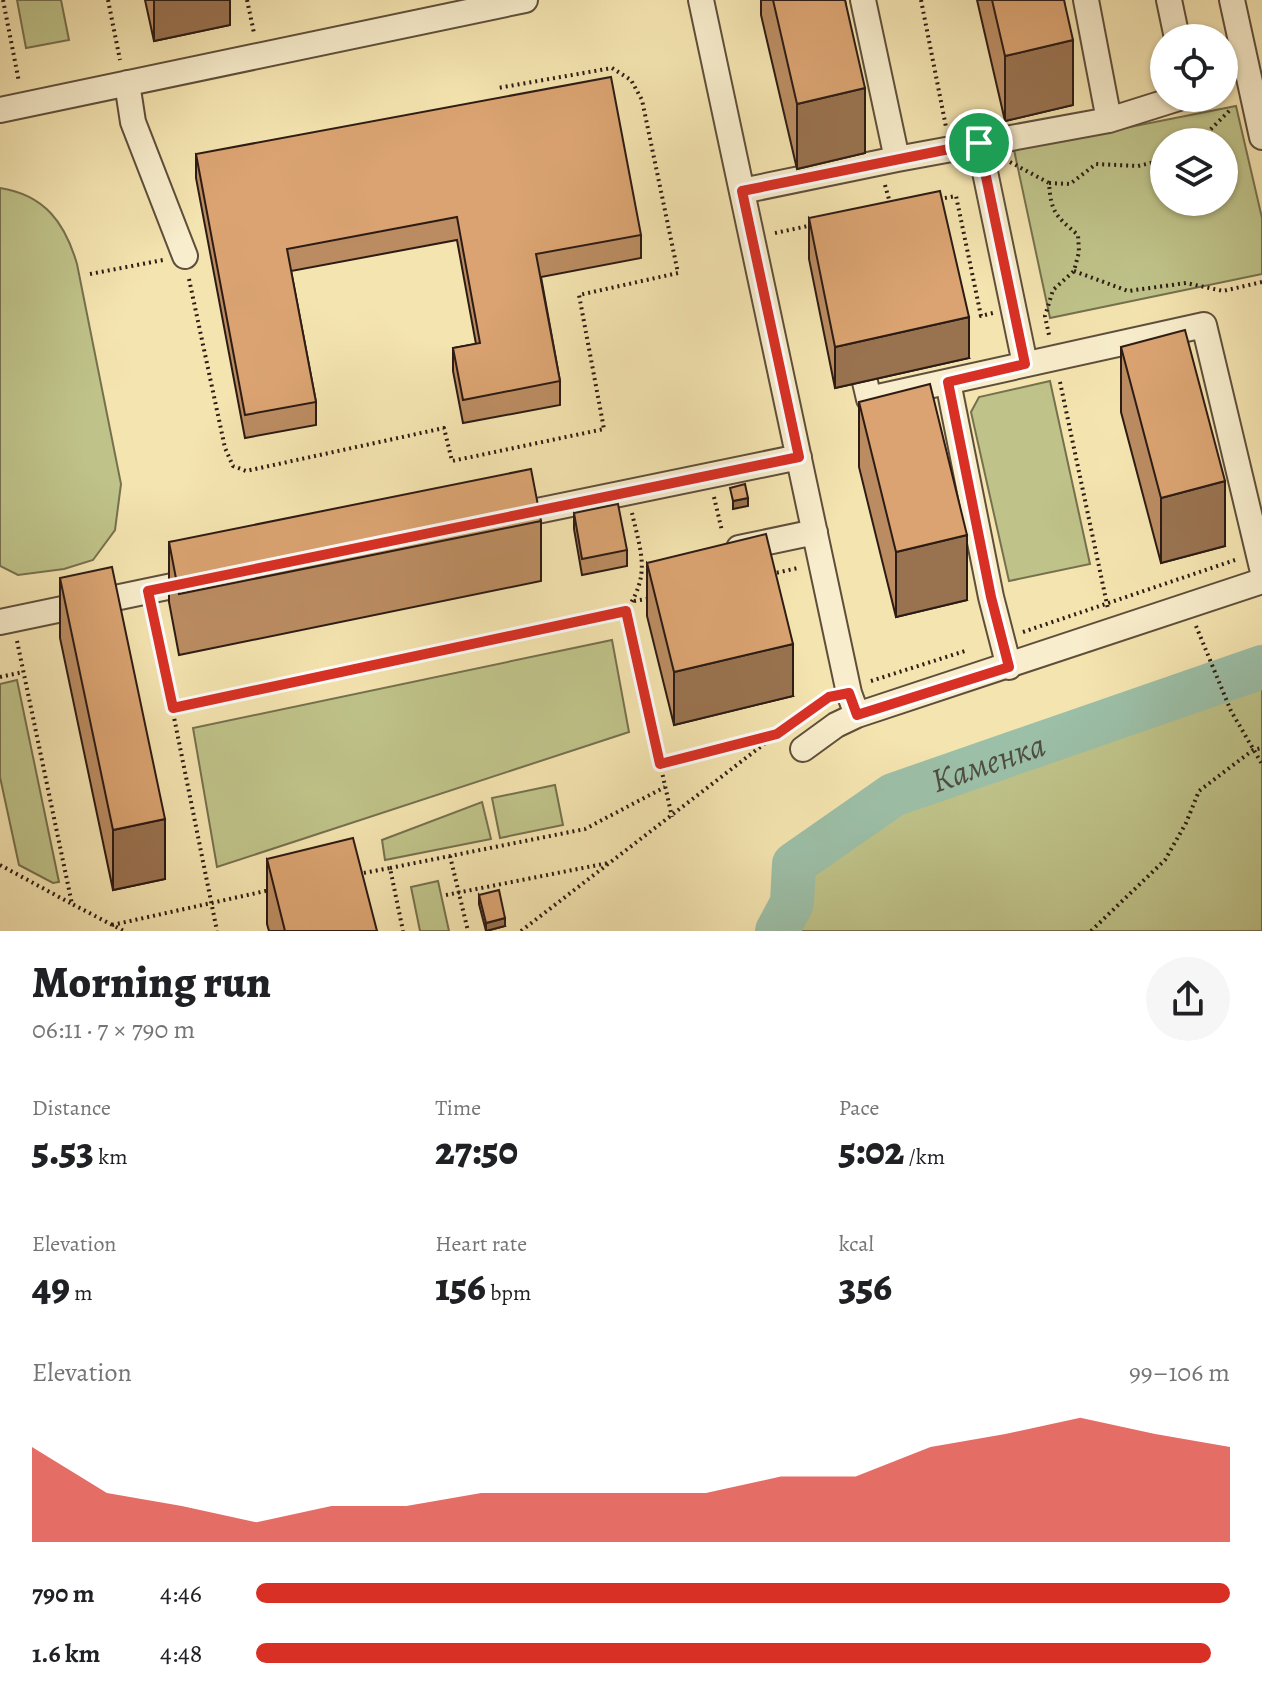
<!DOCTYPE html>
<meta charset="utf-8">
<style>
body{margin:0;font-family:Alegreya,serif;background:#f6f6f6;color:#202124;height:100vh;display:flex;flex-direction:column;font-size:30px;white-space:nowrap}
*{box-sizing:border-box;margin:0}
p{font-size:26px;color:#757577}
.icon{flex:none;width:44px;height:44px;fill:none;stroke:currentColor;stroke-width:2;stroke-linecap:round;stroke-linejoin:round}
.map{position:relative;height:931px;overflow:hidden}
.details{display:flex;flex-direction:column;background:#fff;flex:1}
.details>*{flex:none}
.tools{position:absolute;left:1150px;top:24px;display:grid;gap:16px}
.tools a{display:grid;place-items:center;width:88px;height:88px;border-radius:50%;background:#fff;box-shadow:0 2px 6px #0004;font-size:40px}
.pin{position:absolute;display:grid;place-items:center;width:68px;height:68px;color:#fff;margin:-34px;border:4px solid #fff;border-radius:50%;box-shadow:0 2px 8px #0007}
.round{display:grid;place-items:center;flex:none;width:84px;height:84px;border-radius:42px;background:#f6f6f6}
.headline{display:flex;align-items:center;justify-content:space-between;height:136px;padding:0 32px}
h1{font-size:44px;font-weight:800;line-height:60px}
.figures{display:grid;grid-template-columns:repeat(3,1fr);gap:12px;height:136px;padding:8px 32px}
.figures div{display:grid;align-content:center}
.figures b{font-size:40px;font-weight:800}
.figures small{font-size:22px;font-weight:400}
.figures p{font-size:22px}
.chart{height:224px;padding:16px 32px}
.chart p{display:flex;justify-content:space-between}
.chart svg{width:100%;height:144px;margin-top:8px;fill:#d93025;opacity:.7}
ul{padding:0 32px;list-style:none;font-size:26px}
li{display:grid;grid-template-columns:128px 96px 1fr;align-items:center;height:60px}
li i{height:20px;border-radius:10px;background:#d93025}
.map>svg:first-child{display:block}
</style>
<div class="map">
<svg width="1262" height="931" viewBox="0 0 1262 931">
<rect width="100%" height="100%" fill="#f4e4b0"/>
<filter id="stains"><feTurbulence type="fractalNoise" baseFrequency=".0025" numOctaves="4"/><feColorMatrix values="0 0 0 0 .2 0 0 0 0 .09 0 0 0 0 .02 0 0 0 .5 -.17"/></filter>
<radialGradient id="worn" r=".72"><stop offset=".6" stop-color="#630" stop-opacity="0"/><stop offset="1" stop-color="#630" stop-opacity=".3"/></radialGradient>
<path fill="#bfc389" stroke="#76704e" stroke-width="2" fill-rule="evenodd" d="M17,0H61L69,40L26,48Z
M1236,106L1262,218V274L1050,318L1014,150ZM1164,142H1224V202H1164Z
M0,188C45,195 65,223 77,264L121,484L115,530L93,560L64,569L18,575L0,566Z
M1050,381L1090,564L1009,581L971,412L979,397Z
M612,640L629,732L217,867L193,728Z
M1262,667V931H777L792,903L794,864L893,795Z
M17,680L59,882L53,883L19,865L0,777V684Z
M555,785L563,825L500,838L492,798Z
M482,802L491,839L385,860L382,840Z
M438,881L449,931H420L411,887Z"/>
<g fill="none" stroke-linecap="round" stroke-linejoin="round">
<path stroke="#9cbfa7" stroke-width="44" id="s1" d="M777,931L792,903L794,864L893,795L1262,667"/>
<defs>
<path id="minor" d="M701,0L849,693L857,715
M863,0L897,159
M1169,0L1177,38
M1232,0L1262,137
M127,83L133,122L185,256
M0,110L525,0
M1109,120L1179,98
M979,143L1025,364
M742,191L897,159L1109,120L1086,0
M865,382L869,399L1204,325L1262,568
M948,382L991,597L1009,667
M508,517L799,457
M739,548L815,532
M0,622L201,580
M803,749L836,725L857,715L1262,581"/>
</defs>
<use href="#minor" stroke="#5f4e3b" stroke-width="28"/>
<path stroke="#2d1c14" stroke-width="4" stroke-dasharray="2 4" stroke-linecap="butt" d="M3,0L19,82
M108,0L120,60
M247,0L254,33
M921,0L946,127
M1198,142L1230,110
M1010,162L1049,183C1051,213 1056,216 1078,235L1079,252L1074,271L1053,290L1045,316L1049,335
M1049,183L1070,184L1096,164L1138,166L1164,160
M885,185L890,203
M939,199L956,196L981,316L993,313
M775,233L813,225
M1074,271L1128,291L1186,283L1223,291L1262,282
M90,274L163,260
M189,279L225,448L233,466L246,471L444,428L452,461L604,429L579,295L678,273L642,100L631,80L612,68L498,88
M1060,382L1108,609
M714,497L722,531
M771,574L798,568
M634,601L652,598
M626,611L672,817
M153,613L217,931
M1196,626L1231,711L1262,764
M1023,632L1235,560
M17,641L72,904L124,931
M0,677L23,672
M871,681L965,651
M173,708L626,611C651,574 641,553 632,513
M660,764L774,734
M450,856L468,931
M0,865L72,904
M390,868L585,829L665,787
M358,874L390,868L403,931
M446,895L608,863
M112,925L270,890
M521,931L777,734L828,698
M1091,931L1165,860L1186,823L1199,791L1253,750L1262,748"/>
<use href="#minor" stroke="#f8edcc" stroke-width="24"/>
</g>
<path fill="#bb8c61" stroke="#2d1c14" stroke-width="2" d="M145,0H230V25L154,41Z
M761,0H845L865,153L797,169L761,15Z
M977,0H1064L1073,105L1005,121Z
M196,154L641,235V258L541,277L560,381V405L463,423L453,371V348L476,344L457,240L291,271L316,402V425L245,438L196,178Z
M809,218L969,358L835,388L809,259Z
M1121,347L1225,546L1161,563L1121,412Z
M859,402L967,600L896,617L859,467Z
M574,513L627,550V566L582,575L574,529Z
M541,521V581L179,655L169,602V542Z
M647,563L793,696L674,725L647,616Z
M60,578L165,879L113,890L60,638Z
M267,859L377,931H269L267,924Z
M479,895L505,926L486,931L479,904Z"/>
<path fill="#99724f" stroke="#2d1c14" stroke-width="2" d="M154,0H230V25L154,41Z
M1073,40V105L1005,121V56Z
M865,88V153L797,169V104Z
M969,317V358L835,388V347Z
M1225,481V546L1161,563V498Z
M748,498V506L733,509V501Z
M967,535V600L896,617V552Z
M793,644V696L674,725V672Z
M165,819V879L113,890V830Z
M505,918V926L486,931V923Z"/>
<path fill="#daa371" stroke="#2d1c14" stroke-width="2" d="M773,0H845L865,88L797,104Z
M992,0H1064L1073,40L1005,56Z
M611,77L641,235L536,254L560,381L463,400L453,348L480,343L457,217L287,249L316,402L245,415L196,154Z
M940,191L969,317L835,347L809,218Z
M1185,330L1225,481L1161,498L1121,347Z
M930,384L967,535L896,552L859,402Z
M531,469L541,521L179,594L169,542Z
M745,484L748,498L733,501L730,488Z
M618,504L627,550L582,559L574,513Z
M766,534L793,644L674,672L647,563Z
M112,567L165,819L113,830L60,578Z
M353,838L377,931H285L267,859Z
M499,890L505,918L486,923L479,895Z"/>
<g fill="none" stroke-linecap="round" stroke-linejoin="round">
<defs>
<path id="route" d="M979,143L1025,364L948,382L991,597L1009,667L857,715L849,693L829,697L777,734L660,764L626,611L173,708L148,591L799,457L742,191Z"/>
</defs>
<use href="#route" stroke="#fff" stroke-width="16"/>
<use href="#route" stroke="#d93025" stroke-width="10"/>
</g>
<g text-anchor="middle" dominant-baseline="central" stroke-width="7" stroke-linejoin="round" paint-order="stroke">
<g font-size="34" font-style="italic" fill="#4e4d40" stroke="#f8edcc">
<text stroke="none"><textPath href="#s1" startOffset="292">Каменка</textPath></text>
</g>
</g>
<rect width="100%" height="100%" filter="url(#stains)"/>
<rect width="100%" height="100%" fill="url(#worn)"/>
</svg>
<div class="tools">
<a><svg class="icon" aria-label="locate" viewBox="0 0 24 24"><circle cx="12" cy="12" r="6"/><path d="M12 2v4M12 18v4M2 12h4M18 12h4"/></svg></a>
<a><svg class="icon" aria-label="layers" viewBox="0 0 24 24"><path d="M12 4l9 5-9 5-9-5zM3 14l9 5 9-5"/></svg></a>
</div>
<div class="pin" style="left:979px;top:143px;background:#1e9e55"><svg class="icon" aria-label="arrive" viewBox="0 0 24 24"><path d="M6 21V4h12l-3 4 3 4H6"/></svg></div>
</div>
<section class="details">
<div class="headline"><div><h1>Morning run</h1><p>06:11 · 7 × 790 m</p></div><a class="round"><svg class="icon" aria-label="share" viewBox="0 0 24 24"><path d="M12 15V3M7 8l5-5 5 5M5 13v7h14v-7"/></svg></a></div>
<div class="figures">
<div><p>Distance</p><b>5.53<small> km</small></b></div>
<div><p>Time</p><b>27:50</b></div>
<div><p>Pace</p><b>5:02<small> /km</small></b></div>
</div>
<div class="figures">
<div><p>Elevation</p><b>49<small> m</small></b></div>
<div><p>Heart rate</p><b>156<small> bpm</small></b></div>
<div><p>kcal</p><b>356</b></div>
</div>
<div class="chart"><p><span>Elevation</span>99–106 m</p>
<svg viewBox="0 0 160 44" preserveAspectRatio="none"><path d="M0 44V15L10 29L20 33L30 38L40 33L50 33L60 29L70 29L80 29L90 29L100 24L110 24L120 15L130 11L140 6L150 11L160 15V44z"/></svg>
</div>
<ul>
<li><b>790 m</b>4:46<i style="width:100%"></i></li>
<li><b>1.6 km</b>4:48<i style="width:98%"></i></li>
</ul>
</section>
